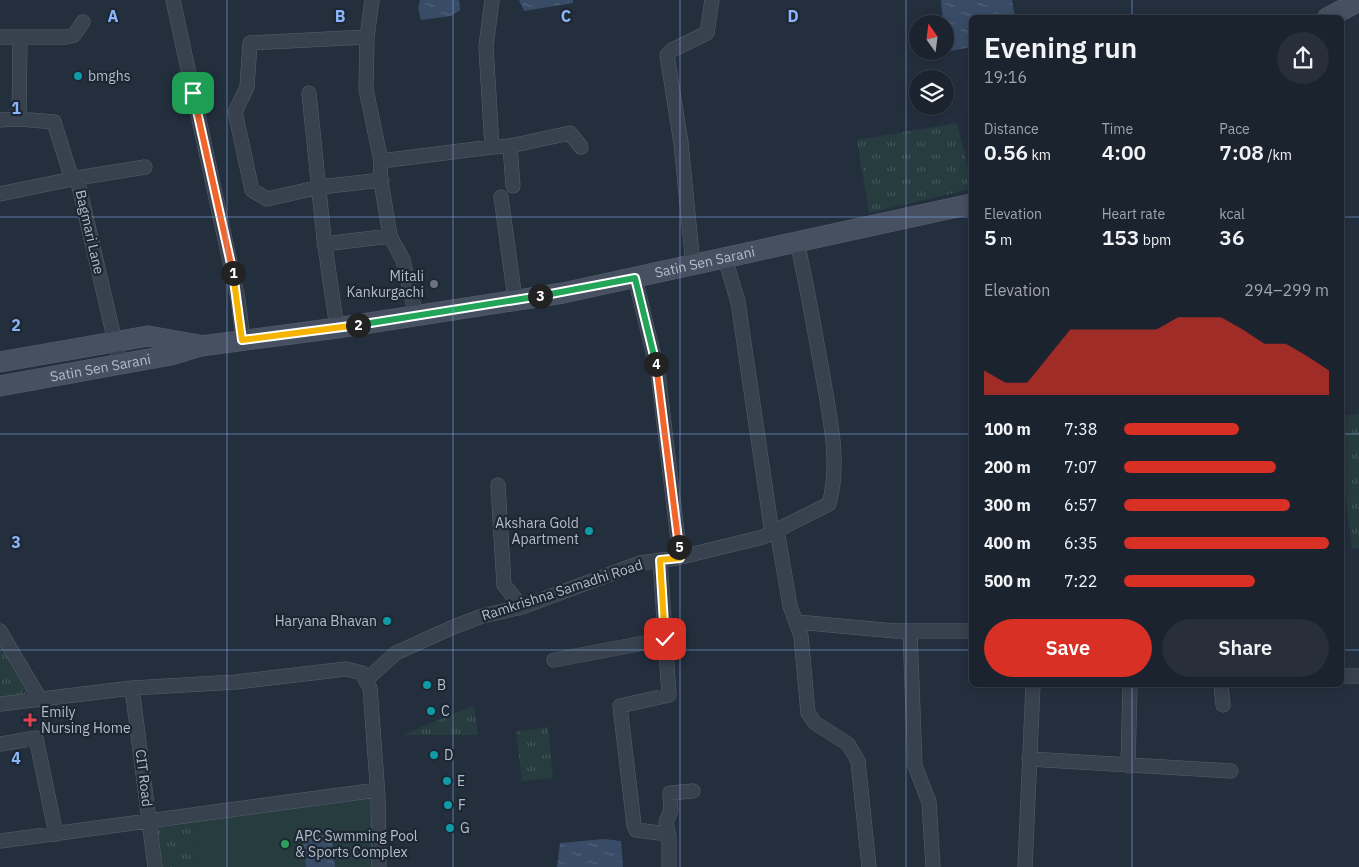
<!DOCTYPE html>
<meta charset="utf-8">
<style>
body{margin:0;font-family:"IBM Plex Sans",sans-serif;background:#282f3a;color:#f1f3f6;height:100vh;display:flex;flex-direction:column;font-size:19px;white-space:nowrap}
*{box-sizing:border-box;margin:0}
p{font-size:16px;color:#a0a4aa}
.icon{flex:none;width:28px;height:28px;fill:none;stroke:currentColor;stroke-width:2;stroke-linecap:round;stroke-linejoin:round}
.map{position:relative;flex:1;overflow:hidden}
.panel{position:absolute;left:969px;top:15px;width:375px;height:672px;display:flex;flex-direction:column;background:#1b232e;border-radius:8px;box-shadow:0 2px 12px #0003,0 0 0 1px #39404a}
.panel>*{flex:none}
.needle{width:32px;rotate:346deg}
.fabs{position:absolute;left:909px;top:15px;display:grid;gap:10px}
.fabs a{display:grid;place-items:center;width:45px;height:45px;border-radius:50%;background:#1b232e;box-shadow:0 2px 12px #0003,0 0 0 1px #39404a;font-size:25px}
.pin{position:absolute;display:grid;place-items:center;width:42px;height:42px;color:#fff;margin:-21px;border-radius:10px;box-shadow:0 2px 8px #0006}
.km{position:absolute;width:25px;height:25px;margin:-12px;border-radius:50%;background:#222;color:#fff;font-size:14px;line-height:25px;text-align:center}
.round{display:grid;place-items:center;flex:none;width:52px;height:52px;border-radius:26px;background:#282f3a}
.summary{display:flex;align-items:center;justify-content:space-between;height:85px;padding:0 15px}
h1{font-size:28px;font-weight:600;line-height:38px}
.stats{display:grid;grid-template-columns:repeat(3,1fr);gap:8px;height:85px;padding:5px 15px}
.stats div{display:grid;align-content:center}
.stats b{font-size:21px;font-weight:600}
.stats small{font-size:14px;font-weight:400}
.stats p{font-size:14px}
.chart{height:140px;padding:10px 15px}
.chart p{display:flex;justify-content:space-between}
.chart svg{width:100%;height:90px;margin-top:5px;fill:#d93025;opacity:.7}
.primary-button{display:flex;gap:10px;margin-top:auto;padding:10px 15px}
.primary-button a{flex:1;height:58px;border-radius:30px;background:#d93025;color:#fff;font-size:20px;font-weight:600;line-height:58px;text-align:center}
.primary-button a+a{background:#282f3a;color:#f1f3f6}
ul{padding:0 15px;list-style:none;font-size:16px}
li{display:grid;grid-template-columns:80px 60px 1fr;align-items:center;height:38px}
li i{height:12px;border-radius:6px;background:#d93025}
.map>svg:first-child{display:block}
</style>
<div class="map">
<svg width="1359" height="867" viewBox="0 0 1359 867">
<defs>
<pattern id="park-tufts" width="24" height="20" patternUnits="userSpaceOnUse" patternTransform="scale(1.25)"><rect width="24" height="20" fill="#263c3f"/><path d="M3 7l-1-3M5 7V3M7 7l1-3M15 17l-1-3M17 17v-4M19 17l1-3" fill="none" stroke="#435659"/></pattern>
<pattern id="water-ripples" width="26" height="14" patternUnits="userSpaceOnUse" patternTransform="scale(1.25)"><rect width="26" height="14" fill="#394c67"/><path d="M2 4q2-2 4 0t4 0M15 11q2-2 4 0t4 0" fill="none" stroke="#53647b"/></pattern>
</defs>
<rect width="100%" height="100%" fill="#242f3e"/>
<path fill="url(#park-tufts)" d="M957,123L971,178V189L869,213L857,140Z
M1359,414V548L1352,549L1341,463V416Z
M0,644L31,696L0,699Z
M474,705L478,735H403Z
M548,727L553,778L522,781L516,732Z
M192,821L199,867H160L153,824Z"/>
<path fill="#263c3f" d="M372,794L374,867H199L192,821Z"/>
<path fill="url(#water-ripples)" d="M420,0H459L460,10L451,16L421,20L418,8Z
M519,0H573V3L524,11Z
M941,0H1012L1015,17L971,18V47L946,52L945,24H943Z
M331,834L335,867H306L302,838Z
M604,839L621,841L623,867H557L560,843Z"/>
<g fill="none" stroke-linecap="round" stroke-linejoin="round">
<defs>
<path id="street" d="M173,0L238,299L243,340
M372,0L367,37L366,89L381,161L380,175L390,236L403,260L416,315
M0,37H66L74,35L83,22
M367,37L250,43L247,87L235,112L252,190L267,199L320,187L382,180
M309,93L324,239L337,328
M19,119L54,122L70,173L77,178L145,167
M0,120L19,119L20,37
M510,146L570,133L581,147
M492,147L486,47L492,0
M381,161L492,147L510,146L513,186
M0,194L77,178L120,363
M501,197L515,299
M324,244L390,236
M725,258L738,302L772,533
M693,265L681,143L667,55L672,50L707,33L712,0
M635,278L658,373L680,557
M498,485L504,585L522,607
M777,530L790,606L801,636L808,713L815,723L848,744L858,761L869,867
M660,560L669,695L620,706L634,825L636,830L660,833L669,837V867
M797,622L895,631H971
M0,631L40,699
M910,631L915,766L929,802L933,867
M554,660L665,639
M1341,676H1359
M366,680L396,653L451,628L482,616L522,607L640,563L677,558L763,537L829,504C841,461 829,414 822,371C814,328 807,285 797,242
M1221,685L1223,705
M132,688L155,867
M0,704L132,688L236,682L346,669L362,673L370,688L378,796L379,867
M0,744L36,738L56,834
M1029,759L1231,771
M1128,766L1130,685
M669,837L666,822L671,810L670,793L693,791
M0,841L377,790
M1025,867L1033,685"/>
<g id="secondary">
<path d="M1327,18L1359,1"/>
<path d="M0,362L148,336L199,345"/>
<path id="s1" d="M0,386L171,355L201,346L337,328L563,293L971,204"/>
</g>
</defs>
<use href="#street" stroke="#565f6c" stroke-width="15"/>
<use href="#secondary" stroke="#565f6c" stroke-width="21"/>
<use href="#street" stroke="#38414e" stroke-width="14"/>
<use href="#secondary" stroke="#465061" stroke-width="20"/>
</g>
<g fill="none" stroke-linecap="round" stroke-linejoin="round">
<defs>
<path id="split-1" d="M193,93L233,273"/>
<path id="split-2" d="M233,273L242,340L358,325"/>
<path id="split-3" d="M358,325L540,296"/>
<path id="split-4" d="M540,296L635,278L656,364"/>
<path id="split-5" d="M656,364L679,547"/>
<path id="split-6" d="M665,639L660,560L680,558L679,547"/>
</defs>
<use href="#split-1" stroke="#fff" stroke-width="10"/>
<use href="#split-2" stroke="#fff" stroke-width="10"/>
<use href="#split-3" stroke="#fff" stroke-width="10"/>
<use href="#split-4" stroke="#fff" stroke-width="10"/>
<use href="#split-5" stroke="#fff" stroke-width="10"/>
<use href="#split-6" stroke="#fff" stroke-width="10"/>
<use href="#split-1" stroke="#f0652b" stroke-width="6"/>
<use href="#split-2" stroke="#f5b400" stroke-width="6"/>
<use href="#split-3" stroke="#22a559" stroke-width="6"/>
<use href="#split-4" stroke="#22a559" stroke-width="6"/>
<use href="#split-5" stroke="#f0652b" stroke-width="6"/>
<use href="#split-6" stroke="#f5b400" stroke-width="6"/>
</g>
<path fill="none" stroke="#8ab4f8" stroke-width="1" stroke-opacity="0.55" d="M227,0V867M453,0V867M680,0V867M906,0V867M1132,0V18M0,217H971M1341,217H1359M0,434H971M1341,434H1359M0,650H971M1341,650H1359M1132,685V867"/>
<g fill="#0f9aa8" stroke="#1d2633" stroke-width="2">
<circle cx="78" cy="76" r="5"/>
<circle cx="589" cy="531" r="5"/>
<circle cx="387" cy="621" r="5"/>
<circle cx="427" cy="685" r="5"/>
<circle cx="431" cy="711" r="5"/>
<circle cx="434" cy="755" r="5"/>
<circle cx="447" cy="781" r="5"/>
<circle cx="448" cy="805" r="5"/>
<circle cx="450" cy="828" r="5"/>
</g>
<circle fill="#6b7280" stroke="#1d2633" stroke-width="2" cx="434" cy="284" r="5"/>
<path fill="#e0444e" stroke="#1d2633" stroke-width="2" d="M27.5 712.5h5v5h5v5h-5v5h-5v-5h-5v-5h5z"/>
<circle fill="#2e9e5b" stroke="#1d2633" stroke-width="2" cx="285" cy="844" r="5"/>
<g text-anchor="middle" dominant-baseline="central" stroke-width="4.5" stroke-linejoin="round" paint-order="stroke">
<g font-size="14" fill="#b4bcc9" stroke="#1d2633" text-anchor="start">
<text x="88" y="76">bmghs</text>
<text x="424" y="276" text-anchor="end">Mitali<tspan x="424" dy="16">Kankurgachi</tspan></text>
<text x="579" y="523" text-anchor="end">Akshara Gold<tspan x="579" dy="16">Apartment</tspan></text>
<text x="377" y="621" text-anchor="end">Haryana Bhavan</text>
<text x="437" y="685">B</text>
<text x="441" y="711">C</text>
<text x="41" y="712">Emily<tspan x="41" dy="16">Nursing Home</tspan></text>
<text x="444" y="755">D</text>
<text x="457" y="781">E</text>
<text x="458" y="805">F</text>
<text x="460" y="828">G</text>
<text x="295" y="836">APC Swmming Pool<tspan x="295" dy="16">&amp; Sports Complex</tspan></text>
</g>
<g font-size="14" fill="#b4bcc9" stroke="#1d2633">
<text transform="translate(90 232) rotate(77)">Bagmari Lane</text>
<text stroke="none"><textPath href="#s1" startOffset="716">Satin Sen Sarani</textPath></text>
<text stroke="none"><textPath href="#s1" startOffset="102">Satin Sen Sarani</textPath></text>
<text transform="translate(562 590) rotate(-18)">Ramkrishna Samadhi Road</text>
<text transform="translate(144 778) rotate(83)">CIT Road</text>
</g>
</g>
<g font-size="16" text-anchor="middle" font-weight="bold" fill="#8ab4f8" stroke="#1d2633" stroke-width="4.5" stroke-linejoin="round" paint-order="stroke">
<text x="113" y="22">A</text>
<text x="340" y="22">B</text>
<text x="566" y="22">C</text>
<text x="793" y="22">D</text>
<text x="16" y="114">1</text>
<text x="16" y="331">2</text>
<text x="16" y="548">3</text>
<text x="16" y="764">4</text>
</g>
</svg>
<div class="fabs">
<a><svg class="needle" viewBox="-14 -14 28 28"><path d="M0-13l5 13h-10z" fill="#e53935"/><path d="M0 13l5-13h-10z" fill="#a0a4aa"/></svg></a>
<a><svg class="icon" aria-label="layers" viewBox="0 0 24 24"><path d="M12 4l9 5-9 5-9-5zM3 14l9 5 9-5"/></svg></a>
</div>
<div class="pin" style="left:193px;top:93px;background:#1e9e55"><svg class="icon" aria-label="arrive" viewBox="0 0 24 24"><path d="M6 21V4h12l-3 4 3 4H6"/></svg></div>
<div class="pin" style="left:665px;top:639px;background:#d93025"><svg class="icon" aria-label="check" viewBox="0 0 24 24"><path d="M5 12l5 5 9-10"/></svg></div>
<b class="km" style="left:233px;top:273px">1</b>
<b class="km" style="left:358px;top:325px">2</b>
<b class="km" style="left:540px;top:296px">3</b>
<b class="km" style="left:656px;top:364px">4</b>
<b class="km" style="left:679px;top:547px">5</b>
<section class="panel">
<div class="summary"><div><h1>Evening run</h1><p>19:16</p></div><a class="round"><svg class="icon" aria-label="share" viewBox="0 0 24 24"><path d="M12 15V3M7 8l5-5 5 5M5 13v7h14v-7"/></svg></a></div>
<div class="stats">
<div><p>Distance</p><b>0.56<small> km</small></b></div>
<div><p>Time</p><b>4:00</b></div>
<div><p>Pace</p><b>7:08<small> /km</small></b></div>
</div>
<div class="stats">
<div><p>Elevation</p><b>5<small> m</small></b></div>
<div><p>Heart rate</p><b>153<small> bpm</small></b></div>
<div><p>kcal</p><b>36</b></div>
</div>
<div class="chart"><p><span>Elevation</span>294–299 m</p>
<svg viewBox="0 0 160 44" preserveAspectRatio="none"><path d="M0 44V32L10 38L20 38L30 25L40 12L50 12L60 12L70 12L80 12L90 6L100 6L110 6L120 12L130 19L140 19L150 25L160 32V44z"/></svg>
</div>
<ul>
<li><b>100 m</b>7:38<i style="width:56%"></i></li>
<li><b>200 m</b>7:07<i style="width:74%"></i></li>
<li><b>300 m</b>6:57<i style="width:81%"></i></li>
<li><b>400 m</b>6:35<i style="width:100%"></i></li>
<li><b>500 m</b>7:22<i style="width:64%"></i></li>
</ul>
<div class="primary-button"><a>Save</a><a>Share</a></div>
</section>
</div>
